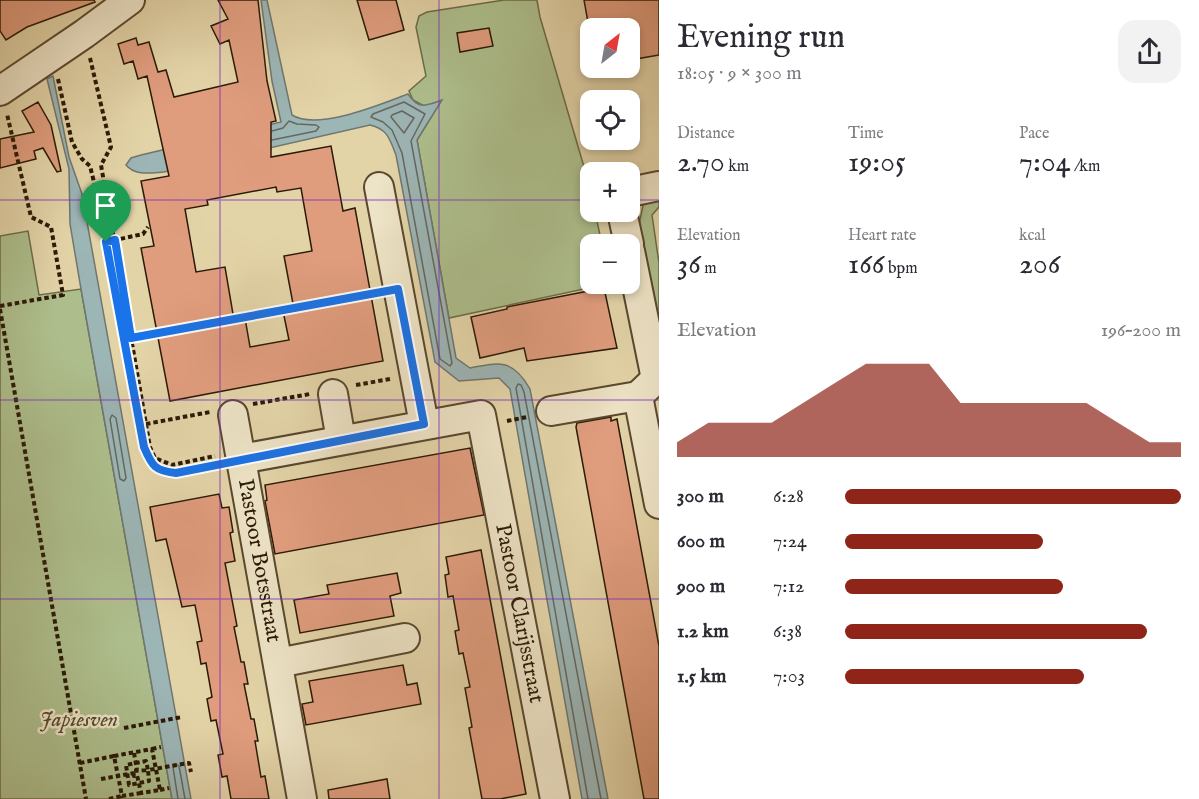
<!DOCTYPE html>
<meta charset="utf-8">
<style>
body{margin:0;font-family:"IM FELL English",serif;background:#f2f2f3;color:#2b2b33;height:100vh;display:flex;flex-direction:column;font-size:22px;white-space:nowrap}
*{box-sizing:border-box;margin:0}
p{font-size:20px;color:#7c7c81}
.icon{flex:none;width:33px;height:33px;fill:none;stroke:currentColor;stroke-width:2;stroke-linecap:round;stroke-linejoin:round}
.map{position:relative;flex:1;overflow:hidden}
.sheet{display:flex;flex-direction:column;background:#fff;width:540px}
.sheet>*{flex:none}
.needle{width:39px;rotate:31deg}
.controls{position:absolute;left:580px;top:18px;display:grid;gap:12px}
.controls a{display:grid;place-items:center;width:60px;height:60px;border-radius:12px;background:#fff;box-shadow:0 3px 9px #0003;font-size:30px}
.pin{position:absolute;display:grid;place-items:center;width:51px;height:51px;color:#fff;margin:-62px -26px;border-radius:50% 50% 50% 0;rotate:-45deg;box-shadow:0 0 6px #0007}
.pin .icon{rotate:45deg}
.round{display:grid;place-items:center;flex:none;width:63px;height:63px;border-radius:18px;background:#f2f2f3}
.overview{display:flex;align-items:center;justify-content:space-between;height:102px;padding:0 18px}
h1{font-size:33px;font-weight:600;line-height:45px}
.stats{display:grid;grid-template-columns:repeat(3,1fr);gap:9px;height:102px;padding:6px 18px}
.stats div{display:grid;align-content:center}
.stats b{font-size:30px;font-weight:600}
.stats small{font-size:16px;font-weight:400}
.stats p{font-size:16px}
.chart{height:168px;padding:12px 18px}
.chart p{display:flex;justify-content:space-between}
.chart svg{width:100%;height:108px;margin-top:6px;fill:#8f2418;opacity:.7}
ul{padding:0 18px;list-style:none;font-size:20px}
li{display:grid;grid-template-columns:96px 72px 1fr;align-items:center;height:45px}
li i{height:15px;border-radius:8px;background:#8f2418}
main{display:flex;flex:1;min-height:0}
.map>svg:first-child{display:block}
</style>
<main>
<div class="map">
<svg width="659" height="799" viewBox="0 0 659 799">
<rect width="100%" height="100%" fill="#e3d4a8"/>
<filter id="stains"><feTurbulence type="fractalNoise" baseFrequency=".00333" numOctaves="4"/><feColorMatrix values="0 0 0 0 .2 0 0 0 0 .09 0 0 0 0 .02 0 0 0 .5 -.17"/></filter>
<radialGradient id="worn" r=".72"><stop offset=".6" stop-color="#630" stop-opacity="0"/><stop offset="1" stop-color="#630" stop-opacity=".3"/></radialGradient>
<path fill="#adbe8c" stroke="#6c6c49" stroke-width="1.5" d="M504,0H537L540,17L587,177L591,195V212H595L602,244H591V284H611V286L584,289L449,318L417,140L441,101L424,106L413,100L409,91L426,76L416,27L419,16L427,12Z
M659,196V207L652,215L659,263V344L639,224L644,201Z
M28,231L39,295L81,289L172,799H0V236Z"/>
<path fill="#9cb5b5" stroke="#6f776f" stroke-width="1.5" d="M261,0H267L292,115C318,131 381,104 408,94C419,110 425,106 442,100L417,140L456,358L470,368C500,362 513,359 530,389L608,799H582L510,389L499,378L459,381L435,362L396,155C390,140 388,129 370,125L164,172C150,173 135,176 126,165L131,158L141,155L281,122L272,81Z
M53,76L69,157L82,194L191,799H172L81,289L70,224L69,169L47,79Z"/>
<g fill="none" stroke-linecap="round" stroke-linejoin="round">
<path stroke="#64685e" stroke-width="1.5" d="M404,102L425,114L411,141L452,363L450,366L440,359L402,153L392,130L383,122L371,117L373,114Z
M402,111L414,118L404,133L391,117L392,115Z
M272,131L283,128L289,121L297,124L316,125L319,127L316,131L272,140
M112,415L116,418L126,478L124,481L120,479L110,419Z
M178,799L173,767L176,764L179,766L185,799
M588,799L516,388L518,384L521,385L524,392L601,799"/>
</g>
<path fill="#e09d7e" stroke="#2b1a06" stroke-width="1.5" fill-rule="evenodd" d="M0,0H94L95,2L27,27L6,40L0,31Z
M218,0H258L267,81L276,121L271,122V157L331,146L343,211L355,208L383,361L170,401L141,248L154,246L141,181L169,176L147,76L138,79L133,61L124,64L118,44L136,38L138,45L149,42L158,72L166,70L174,97L238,82L229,40L220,44L211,26L228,19ZM276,187L277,192L301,188L312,251L284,256L294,309L283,311L289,340L250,347L245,318L234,320L225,267L196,272L185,209L208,205L207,200Z
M357,0H396L404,30L369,40Z
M584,0H659V55L630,60V28H589Z
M489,28L493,46L460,52L457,33Z
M38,102L51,125L61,171L57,172L43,148L34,151L36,159L0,168V139L34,132L22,111Z
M604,288L617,348L527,361L524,348L480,358L471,317L507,309V307Z
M611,417V421L617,419L659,646V799H644L576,427L577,423Z
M470,448L484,515L275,554L265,501L267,500L265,485Z
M219,494L222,508L229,507L233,532L230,533L235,561L225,563L237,626L234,627L241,662H244L248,684H244L251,719H254L258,741H255L261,777L265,776L269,799H231L227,776L222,777L218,755L223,754L216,720L211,721L207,699L212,697L206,663L201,664L199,652L197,642L202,641L195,605L182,607L166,539L156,541L150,507Z
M481,550L526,794L500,799H482L469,728L472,727L465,688L470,687L463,653L459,654L455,631L459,630L453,596L448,597L445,575L449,574L446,557Z
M397,573L401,593L390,596L394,616L300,633L294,600L329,594L327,585Z
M403,665L407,685L417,683L421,704L306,725L302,704L313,702L309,681Z
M387,779L390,799H329L328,790Z"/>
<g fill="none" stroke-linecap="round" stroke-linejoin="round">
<defs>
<g id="minor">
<path d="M0,91L84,34L130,0"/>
<path d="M379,187L424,424"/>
<path d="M630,192L659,186"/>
<path d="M622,212L629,244"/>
<path d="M630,251L656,379"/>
<path d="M333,394L341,440"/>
<path d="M638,396L659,504"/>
<path d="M551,411L638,396L656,379"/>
<path id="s1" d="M233,415L302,799"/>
<path id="s2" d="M241,459L481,415L555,799"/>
<path d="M278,663L405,638"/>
</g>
</defs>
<use href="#minor" stroke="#59482e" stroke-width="32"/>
<path stroke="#2b1a06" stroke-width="4" stroke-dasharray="4.5 3" stroke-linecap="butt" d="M90,58L111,147L101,165L150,447L155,458L172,465L215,456
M58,79L72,142L82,159L90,166L94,182L144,447C146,452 147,457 150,461C162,483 199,468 218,464
M106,242L143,234L148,227
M0,306L63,295L51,227L31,217L7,114
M0,309L86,799
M124,339L374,293
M356,385L390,379
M253,404L310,394
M507,421L527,417
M146,424L210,412
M124,728L182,717
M152,749L161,747
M134,753L137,770
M80,763L114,756
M101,779L134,773
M160,790L169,788
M141,793L122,796L114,756L152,749L160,790L141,793L137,775L134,776L133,771L148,770L149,781L129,785L126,765L146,761L148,770C161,768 175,765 189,763L191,772
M109,799L122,796"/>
<use href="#minor" stroke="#ede3c6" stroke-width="28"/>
</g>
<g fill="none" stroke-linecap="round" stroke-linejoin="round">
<defs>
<path id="route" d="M115,240L131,338L398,289L424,424L176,473C155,471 152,466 144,447L106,242Z"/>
</defs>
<use href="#route" stroke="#fff" stroke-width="12"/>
<use href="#route" stroke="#1a73e8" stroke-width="8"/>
</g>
<path fill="none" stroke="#7b2cbf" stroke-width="1.5" stroke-opacity="0.55" d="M220,0V799M439,0V799M0,200H591M630,200H659M0,400H659M0,599H659"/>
<g text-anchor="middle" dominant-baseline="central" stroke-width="5" stroke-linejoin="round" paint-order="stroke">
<g font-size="22" fill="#2b1a06" stroke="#ede3c6">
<text stroke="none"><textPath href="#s1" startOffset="148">Pastoor Botsstraat</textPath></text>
<text stroke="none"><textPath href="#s2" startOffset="446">Pastoor Clarijsstraat</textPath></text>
</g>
<g font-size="22" font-style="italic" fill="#524b2e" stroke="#ede3c6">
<text x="79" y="720">Japiesven</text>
</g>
</g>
<rect width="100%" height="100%" filter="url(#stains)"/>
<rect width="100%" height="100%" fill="url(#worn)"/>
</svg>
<div class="controls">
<a><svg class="needle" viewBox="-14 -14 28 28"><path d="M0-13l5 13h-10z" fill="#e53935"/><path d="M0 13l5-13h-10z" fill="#7c7c81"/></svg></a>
<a><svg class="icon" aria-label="locate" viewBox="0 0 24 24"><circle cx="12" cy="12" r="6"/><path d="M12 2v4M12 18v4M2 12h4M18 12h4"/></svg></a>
<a>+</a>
<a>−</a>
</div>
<div class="pin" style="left:106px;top:242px;background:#1e9e55"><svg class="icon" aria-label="arrive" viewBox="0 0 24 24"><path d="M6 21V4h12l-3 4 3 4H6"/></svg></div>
</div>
<section class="sheet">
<div class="overview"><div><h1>Evening run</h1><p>18:05 · 9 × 300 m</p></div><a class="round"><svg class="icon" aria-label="share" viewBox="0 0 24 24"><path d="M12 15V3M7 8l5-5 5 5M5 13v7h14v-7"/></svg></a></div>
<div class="stats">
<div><p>Distance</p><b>2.70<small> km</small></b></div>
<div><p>Time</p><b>19:05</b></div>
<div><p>Pace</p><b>7:04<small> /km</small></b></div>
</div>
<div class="stats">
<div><p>Elevation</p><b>36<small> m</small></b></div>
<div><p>Heart rate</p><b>166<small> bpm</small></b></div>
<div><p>kcal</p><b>206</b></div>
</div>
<div class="chart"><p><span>Elevation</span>196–200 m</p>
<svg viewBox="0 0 160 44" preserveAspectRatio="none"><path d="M0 44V38L10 30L20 30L30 30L40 22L50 14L60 6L70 6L80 6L90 22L100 22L110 22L120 22L130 22L140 30L150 38L160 38V44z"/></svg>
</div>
<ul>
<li><b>300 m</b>6:28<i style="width:100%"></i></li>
<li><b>600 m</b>7:24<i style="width:59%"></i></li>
<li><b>900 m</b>7:12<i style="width:65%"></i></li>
<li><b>1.2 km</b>6:38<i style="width:90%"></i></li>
<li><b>1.5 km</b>7:03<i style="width:71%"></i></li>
</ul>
</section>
</main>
